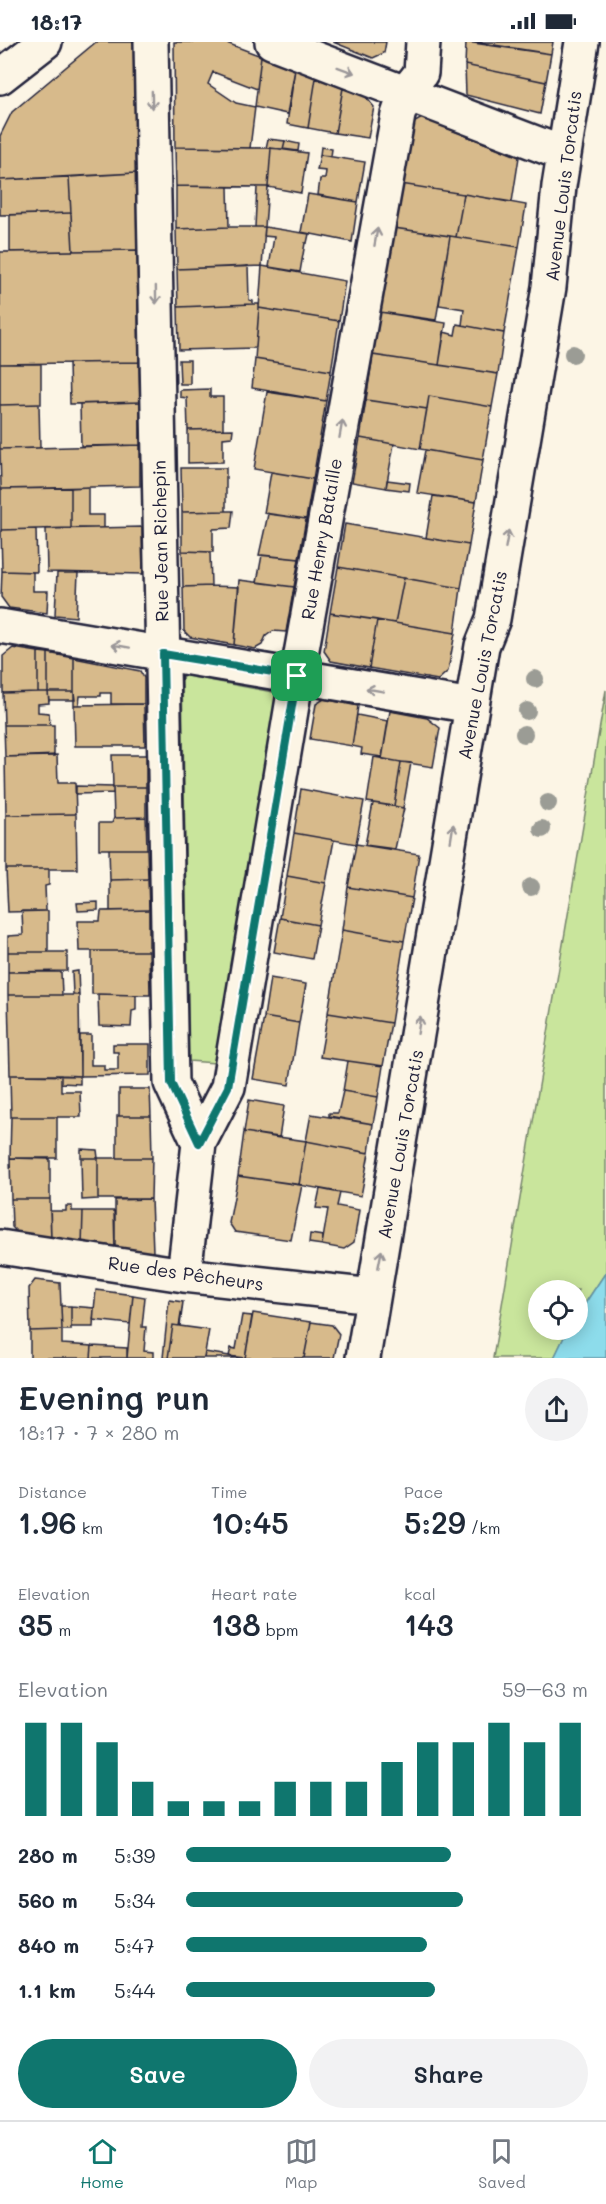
<!DOCTYPE html>
<meta charset="utf-8">
<style>
body{margin:0;font-family:Mali,sans-serif;background:#f2f2f3;color:#1f2937;height:100vh;display:flex;flex-direction:column;font-size:22px;white-space:nowrap}
*{box-sizing:border-box;margin:0}
p{font-size:20px;color:#747a83}
.icon{flex:none;width:33px;height:33px;fill:none;stroke:currentColor;stroke-width:2;stroke-linecap:round;stroke-linejoin:round}
.map{position:relative;height:1316px;overflow:hidden}
.details{display:flex;flex-direction:column;background:#fff;flex:1}
.details>*{flex:none}
.tools{position:absolute;left:528px;top:1238px;display:grid;gap:12px}
.tools a{display:grid;place-items:center;width:60px;height:60px;border-radius:50%;background:#fff;box-shadow:0 3px 15px #0003;font-size:30px}
.pin{position:absolute;display:grid;place-items:center;width:51px;height:51px;color:#fff;margin:-26px;border-radius:12px;box-shadow:0 3px 9px #0006}
.round{display:grid;place-items:center;flex:none;width:63px;height:63px;border-radius:32px;background:#f2f2f3}
.head{display:flex;align-items:center;justify-content:space-between;height:102px;padding:0 18px}
h1{font-size:33px;font-weight:600;line-height:45px}
.metrics{display:grid;grid-template-columns:repeat(3,1fr);gap:9px;height:102px;padding:6px 18px}
.metrics div{display:grid;align-content:center}
.metrics b{font-size:30px;font-weight:600}
.metrics small{font-size:16px;font-weight:400}
.metrics p{font-size:16px}
.chart{height:168px;padding:12px 18px}
.chart p{display:flex;justify-content:space-between}
.chart svg{width:100%;height:108px;margin-top:6px;stroke:#0f766e;stroke-width:6}
.button{display:flex;gap:12px;margin-top:auto;padding:12px 18px}
.button a{flex:1;height:69px;border-radius:36px;background:#0f766e;color:#fff;font-size:24px;font-weight:600;line-height:69px;text-align:center}
.button a+a{background:#f2f2f3;color:#1f2937}
ul{padding:0 18px;list-style:none;font-size:20px}
li{display:grid;grid-template-columns:96px 72px 1fr;align-items:center;height:45px}
li i{height:15px;border-radius:8px;background:#0f766e}
.status{display:flex;justify-content:space-between;align-items:center;height:42px;padding:0 30px;background:#fff;direction:ltr}
.status svg{height:16px;fill:currentColor}
.dock{display:flex;justify-content:space-around;align-items:center;height:84px;border-top:2px solid #e0e1e3;background:#fff;font-size:16px;color:#747a83}
.dock a{display:grid;justify-items:center;gap:3px}
.dock .on{color:#0f766e}
.map>svg:first-child{display:block}
</style>
<div class="status"><b>18:17</b><svg viewBox="0 0 49 12"><path d="M0 12V9h3v3zM5 12V6h3v6zM10 12V3h3v9zM15 12V0h3v12zM26 1h20v11H26zM47 4h2v5h-2z"/></svg></div>
<div class="map">
<svg width="606" height="1316" viewBox="0 0 606 1316">
<rect width="100%" height="100%" fill="#fcf5e5"/>
<filter id="ink" filterUnits="userSpaceOnUse"><feTurbulence type="fractalNoise" baseFrequency=".0167" numOctaves="2"/><feDisplacementMap in="SourceGraphic" scale="12" xChannelSelector="R" yChannelSelector="G"/><feConvolveMatrix kernelMatrix="1 2 1 2 8 2 1 2 1" color-interpolation-filters="sRGB"/></filter>
<g filter="url(#ink)">
<path fill="#c9e59c" stroke="#76846c" stroke-width="1.5" d="M182,633L278,651L215,1021L189,1019Z
M606,648V1230L578,1272V1248H538V1287H568L554,1316H493Z"/>
<path fill="#8ddceb" stroke="#6292a5" stroke-width="1.5" d="M606,1230V1316H554L568,1287H578V1272Z"/>
<path fill="#d7ba8b" stroke="#22223b" stroke-width="1.5" d="M96,0H134L136,131L0,138V94L12,70Z
M174,0H224L261,14L257,47L213,30L208,42L236,61L255,65L250,106L175,105Z
M333,0H386L384,11L373,16Z
M466,0L551,12L546,40L465,23Z
M475,0H553L551,12Z
M261,14L295,27L287,72L255,65Z
M465,23L546,40L540,72L466,53Z
M295,27L316,36L308,86L287,82Z
M316,36L343,46L335,91L308,86Z
M343,46L365,54L374,65L368,96L335,91Z
M422,76L519,115L512,160L401,142L410,83Z
M268,97L285,99L283,107L266,106Z
M285,99L299,102L298,109L283,107Z
M175,105L271,106L268,145L176,144Z
M321,105L332,107L331,114L320,113Z
M271,106L307,111L301,151L268,145Z
M320,113L365,120L358,160L318,153L320,137H325L326,129L317,128Z
M136,131L137,208L73,209L69,135Z
M69,135L71,171L0,173V138Z
M401,142L464,152L456,195L394,186Z
M176,144L228,145L229,185L176,187Z
M257,145H268L265,185H255Z
M308,152L358,160L352,200L301,190Z
M464,152L526,163L519,205L456,195Z
M71,171L73,209L10,210V173Z
M229,185H265L262,224L177,227L176,187Z
M265,185L309,192L307,201H305L300,230L269,225L274,195L264,194Z
M394,186L450,194L436,278L380,270Z
M450,194L519,205L504,291L462,283L464,267L439,263Z
M137,208L139,320L0,322V210Z
M248,224L249,258L253,259V262L178,265L177,227Z
M262,224L345,239L339,279L259,266Z
M253,262H259V266L256,306L179,308L178,265Z
M259,266L339,279L331,329L255,317Z
M380,270L446,281L439,323L373,313Z
M457,282L504,291L498,332L439,323L444,290L455,293Z
M373,313L498,332L492,365L429,354L427,367L366,358Z
M255,317L331,329L326,359L252,346Z
M179,318H190V342H180Z
M139,320L140,360L70,362L69,321Z
M0,322H41V362L0,363Z
M210,347V355H223V387L188,388L187,356L180,355V348Z
M267,350L326,359L313,437L254,427Z
M429,354L492,365L483,418L420,407Z
M366,358L427,367L420,407L360,396Z
M140,360V403L81,404L80,362Z
M39,362L40,406L0,407V363Z
M233,387L232,395L223,396V420L188,421V388Z
M360,396L394,402L386,446L352,440Z
M140,403V444L1,447L0,407Z
M425,408L483,418L476,460L417,451Z
M181,426H226V469L182,470Z
M271,430L313,437L306,477L264,471Z
M387,438L410,441L409,449L386,446Z
M88,445V473H104V486H71V446Z
M71,446V486L1,488V447Z
M433,454L476,460L469,503L426,496Z
M226,469H233L231,486L213,487V510L182,509V470Z
M268,472L306,477L299,517L259,513Z
M345,482L469,503L461,546L338,525Z
M142,485L143,532L47,530L46,487Z
M36,487L37,530L2,529L1,488Z
M182,509L210,510L211,544L183,545Z
M262,513L299,517L294,545L257,540Z
M338,525L404,536L395,581L330,571Z
M2,529L33,530V549H48L47,571L9,566L1,555Z
M57,531H78L76,575L55,573Z
M404,536L461,546L455,591L395,581Z
M239,538L294,545L286,590L273,589L266,594L262,603L255,607L234,603Z
M211,544L239,545L234,603L190,595L184,589L183,545Z
M330,571L377,578L369,626L331,619L324,609Z
M377,578L455,591L448,629L438,638L369,626Z
M13,606L38,610V650L3,651V614Z
M38,610L48,611V650H38Z
M48,611L74,616V650H48Z
M74,616L140,629L144,636V662H111V651H101V654H80L79,663H74Z
M38,650H48L49,661L38,662V670L49,671L50,683H4L3,651Z
M48,650H74L75,658H49Z
M324,657L358,664L352,704L310,697L316,662Z
M144,662L145,704H75L74,663Z
M390,669L427,676L440,686L433,725L382,717Z
M357,673L388,679L382,715L361,712L362,706L352,704Z
M4,683H54V714L5,715Z
M57,713L58,741H75L76,772L6,773L5,715Z
M112,713H146V745H113Z
M374,715L401,720L394,764L367,760Z
M401,720L411,721L403,766L394,764Z
M76,744L113,745V751L76,752Z
M113,745H146V775L114,776Z
M301,747L364,759L356,802L294,791Z
M373,761L404,766L395,807L365,803Z
M76,772L77,827H6V773Z
M146,775L147,807H99V781H112L114,776Z
M294,791L334,798L326,841L287,834Z
M356,802L419,812L412,856L348,845Z
M109,807H147L148,837L110,838Z
M6,827H49V843L45,844L46,869L8,870Z
M287,834L326,841L318,883L280,876Z
M148,837L149,868L110,869V838Z
M348,845L412,856L404,899L342,888Z
M98,860V868L78,869L77,861Z
M149,868V909H79L78,879H100L101,869Z
M22,869H48V910H8V894L23,893Z
M280,876L318,883L312,917L274,910Z
M342,888L404,899L391,981L328,971Z
M92,909H149L150,953L92,952Z
M8,910H67V929L8,930Z
M78,929L79,953L73,952L72,930Z
M8,930H61L62,953H8Z
M270,936L306,942L299,981L264,975Z
M98,952L136,953V968L132,969L131,985L99,984Z
M8,953H79L80,1034L10,1033Z
M328,971L391,981L383,1024L320,1015Z
M264,975L299,981L289,1043L253,1037Z
M80,993H91V1023H104V1028H118V1010H113V1002H150V1033L80,1034Z
M348,1019L383,1024L378,1055L343,1049Z
M10,1033H61V1049H80L81,1075H11Z
M61,1033L80,1034V1042L61,1041Z
M119,1047H150L151,1074H119Z
M343,1049L378,1055L373,1082L329,1074V1071H338Z
M249,1058L284,1064L279,1096L244,1090Z
M311,1072L373,1082L369,1111L306,1099Z
M117,1074H151L152,1116H117Z
M11,1075H57V1116H10Z
M244,1090L306,1099L299,1143L238,1134Z
M306,1099L369,1111L361,1154L299,1143Z
M81,1107L97,1108L98,1116H81Z
M10,1116L50,1117V1157H11Z
M81,1116H98V1157L82,1158Z
M98,1116H152L151,1157H98Z
M238,1134L302,1143L291,1198L235,1190L229,1181Z
M320,1147L340,1151L337,1164L359,1168L354,1200L344,1207L322,1203L328,1167L316,1166Z
M11,1157H50L51,1198L18,1191L12,1185Z
M151,1157L153,1210L147,1216L115,1210V1158Z
M66,1164H72V1169H83L82,1204L51,1198L50,1169H66Z
M83,1169H114L115,1210L82,1204Z
M310,1192L323,1194L322,1203L309,1201Z
M35,1238L60,1241L62,1288L30,1289L29,1246Z
M96,1248L133,1253L130,1282L93,1278Z
M133,1253L145,1255L142,1285H146L144,1309L153,1310V1316H127Z
M169,1258L183,1260L179,1284L173,1283L168,1316H163Z
M183,1260L180,1284L209,1288L204,1316H168L173,1283L179,1284Z
M61,1264H71V1288H62Z
M71,1264L94,1266L93,1285H71Z
M253,1271L311,1280L304,1316H245Z
M242,1273L252,1274L245,1316L229,1314L231,1306L236,1307Z
M311,1280L332,1283L339,1292L334,1316H304Z
M62,1288V1302L92,1304L91,1316H30V1289Z
M92,1304L127,1306V1316H91Z
M205,1310L217,1312L242,1316H204Z"/>
<g fill="none" stroke-linecap="round" stroke-linejoin="round">
<defs>
<path id="minor" d="M151,0L171,1041L199,1101
M272,0L564,112
M0,35L45,0
M0,584L472,664
M0,1205L184,1233L373,1254
M184,1233L199,1101L228,1045L294,651L398,73L406,50L421,31L423,0
M363,1316L482,604L493,577L549,245L559,144L582,0"/>
</defs>
<use href="#minor" stroke="#22223b" stroke-width="38"/>
<use href="#minor" stroke="#fcf5e5" stroke-width="33"/>
</g>
<g fill="#9b9c95">
<circle cx="573" cy="312" r="9"/>
<circle cx="535" cy="637" r="9"/>
<circle cx="527" cy="669" r="9"/>
<circle cx="524" cy="692" r="9"/>
<circle cx="548" cy="761" r="9"/>
<circle cx="542" cy="787" r="9"/>
<circle cx="531" cy="845" r="9"/>
</g>
<defs><path id="oneway-shaft" d="M-6 0H5M1.5-3L5.5 0L1.5 3" fill="none" stroke-width="1.6" stroke-linecap="round" stroke-linejoin="round" transform="scale(1.5)"/></defs>
<g stroke="#9a9698">
<use href="#oneway-shaft" transform="translate(346 28) rotate(20)"/>
<use href="#oneway-shaft" transform="translate(152 58) rotate(89)"/>
<use href="#oneway-shaft" transform="translate(376 195) rotate(-80)"/>
<use href="#oneway-shaft" transform="translate(156 253) rotate(89)"/>
<use href="#oneway-shaft" transform="translate(341 387) rotate(-80)"/>
<use href="#oneway-shaft" transform="translate(507 497) rotate(-80)"/>
<use href="#oneway-shaft" transform="translate(121 604) rotate(-170)"/>
<use href="#oneway-shaft" transform="translate(375 648) rotate(-170)"/>
<use href="#oneway-shaft" transform="translate(452 791) rotate(-81)"/>
<use href="#oneway-shaft" transform="translate(419 983) rotate(-81)"/>
<use href="#oneway-shaft" transform="translate(380 1217) rotate(-79)"/>
</g>
</g>
<g fill="none" stroke-linecap="round" stroke-linejoin="round" filter="url(#ink)">
<defs>
<path id="route" d="M163,612L297,634L228,1045L199,1101L171,1041Z"/>
</defs>
<use href="#route" stroke="#fff" stroke-width="12"/>
<use href="#route" stroke="#0f766e" stroke-width="8"/>
</g>
<g text-anchor="middle" dominant-baseline="central" stroke-width="4.5" stroke-linejoin="round" paint-order="stroke">
<g font-size="18" fill="#22223b" stroke="#fcf5e5">
<text transform="translate(563 144) rotate(-83)">Avenue Louis Torcatis</text>
<text transform="translate(321 497) rotate(-80)">Rue Henry Bataille</text>
<text transform="translate(160 499) rotate(-91)">Rue Jean Richepin</text>
<text transform="translate(482 623) rotate(-79)">Avenue Louis Torcatis</text>
<text transform="translate(400 1102) rotate(-80)">Avenue Louis Torcatis</text>
<text transform="translate(186 1231) rotate(8)">Rue des Pêcheurs</text>
</g>
</g>
</svg>
<div class="tools">
<a><svg class="icon" aria-label="locate" viewBox="0 0 24 24"><circle cx="12" cy="12" r="6"/><path d="M12 2v4M12 18v4M2 12h4M18 12h4"/></svg></a>
</div>
<div class="pin" style="left:297px;top:634px;background:#1e9e55"><svg class="icon" aria-label="arrive" viewBox="0 0 24 24"><path d="M6 21V4h12l-3 4 3 4H6"/></svg></div>
</div>
<section class="details">
<div class="head"><div><h1>Evening run</h1><p>18:17 · 7 × 280 m</p></div><a class="round"><svg class="icon" aria-label="share" viewBox="0 0 24 24"><path d="M12 15V3M7 8l5-5 5 5M5 13v7h14v-7"/></svg></a></div>
<div class="metrics">
<div><p>Distance</p><b>1.96<small> km</small></b></div>
<div><p>Time</p><b>10:45</b></div>
<div><p>Pace</p><b>5:29<small> /km</small></b></div>
</div>
<div class="metrics">
<div><p>Elevation</p><b>35<small> m</small></b></div>
<div><p>Heart rate</p><b>138<small> bpm</small></b></div>
<div><p>kcal</p><b>143</b></div>
</div>
<div class="chart"><p><span>Elevation</span>59–63 m</p>
<svg viewBox="0 0 160 44" preserveAspectRatio="none"><path d="M5 44V6M15 44V6M25 44V14M35 44V30M45 44V38M55 44V38M65 44V38M75 44V30M85 44V30M95 44V30M105 44V22M115 44V14M125 44V14M135 44V6M145 44V14M155 44V6"/></svg>
</div>
<ul>
<li><b>280 m</b>5:39<i style="width:66%"></i></li>
<li><b>560 m</b>5:34<i style="width:69%"></i></li>
<li><b>840 m</b>5:47<i style="width:60%"></i></li>
<li><b>1.1 km</b>5:44<i style="width:62%"></i></li>
</ul>
<div class="button"><a>Save</a><a>Share</a></div>
</section>
<nav class="dock">
<a class="on"><svg class="icon" aria-label="home" viewBox="0 0 24 24"><path d="M3 11l9-7 9 7M6 9v11h12V9"/></svg>Home</a>
<a><svg class="icon" aria-label="map" viewBox="0 0 24 24"><path d="M3 6l6-2 6 2 6-2v14l-6 2-6-2-6 2zM9 4v14M15 6v14"/></svg>Map</a>
<a><svg class="icon" aria-label="saved" viewBox="0 0 24 24"><path d="M7 4h10v16l-5-4-5 4z"/></svg>Saved</a>
</nav>
